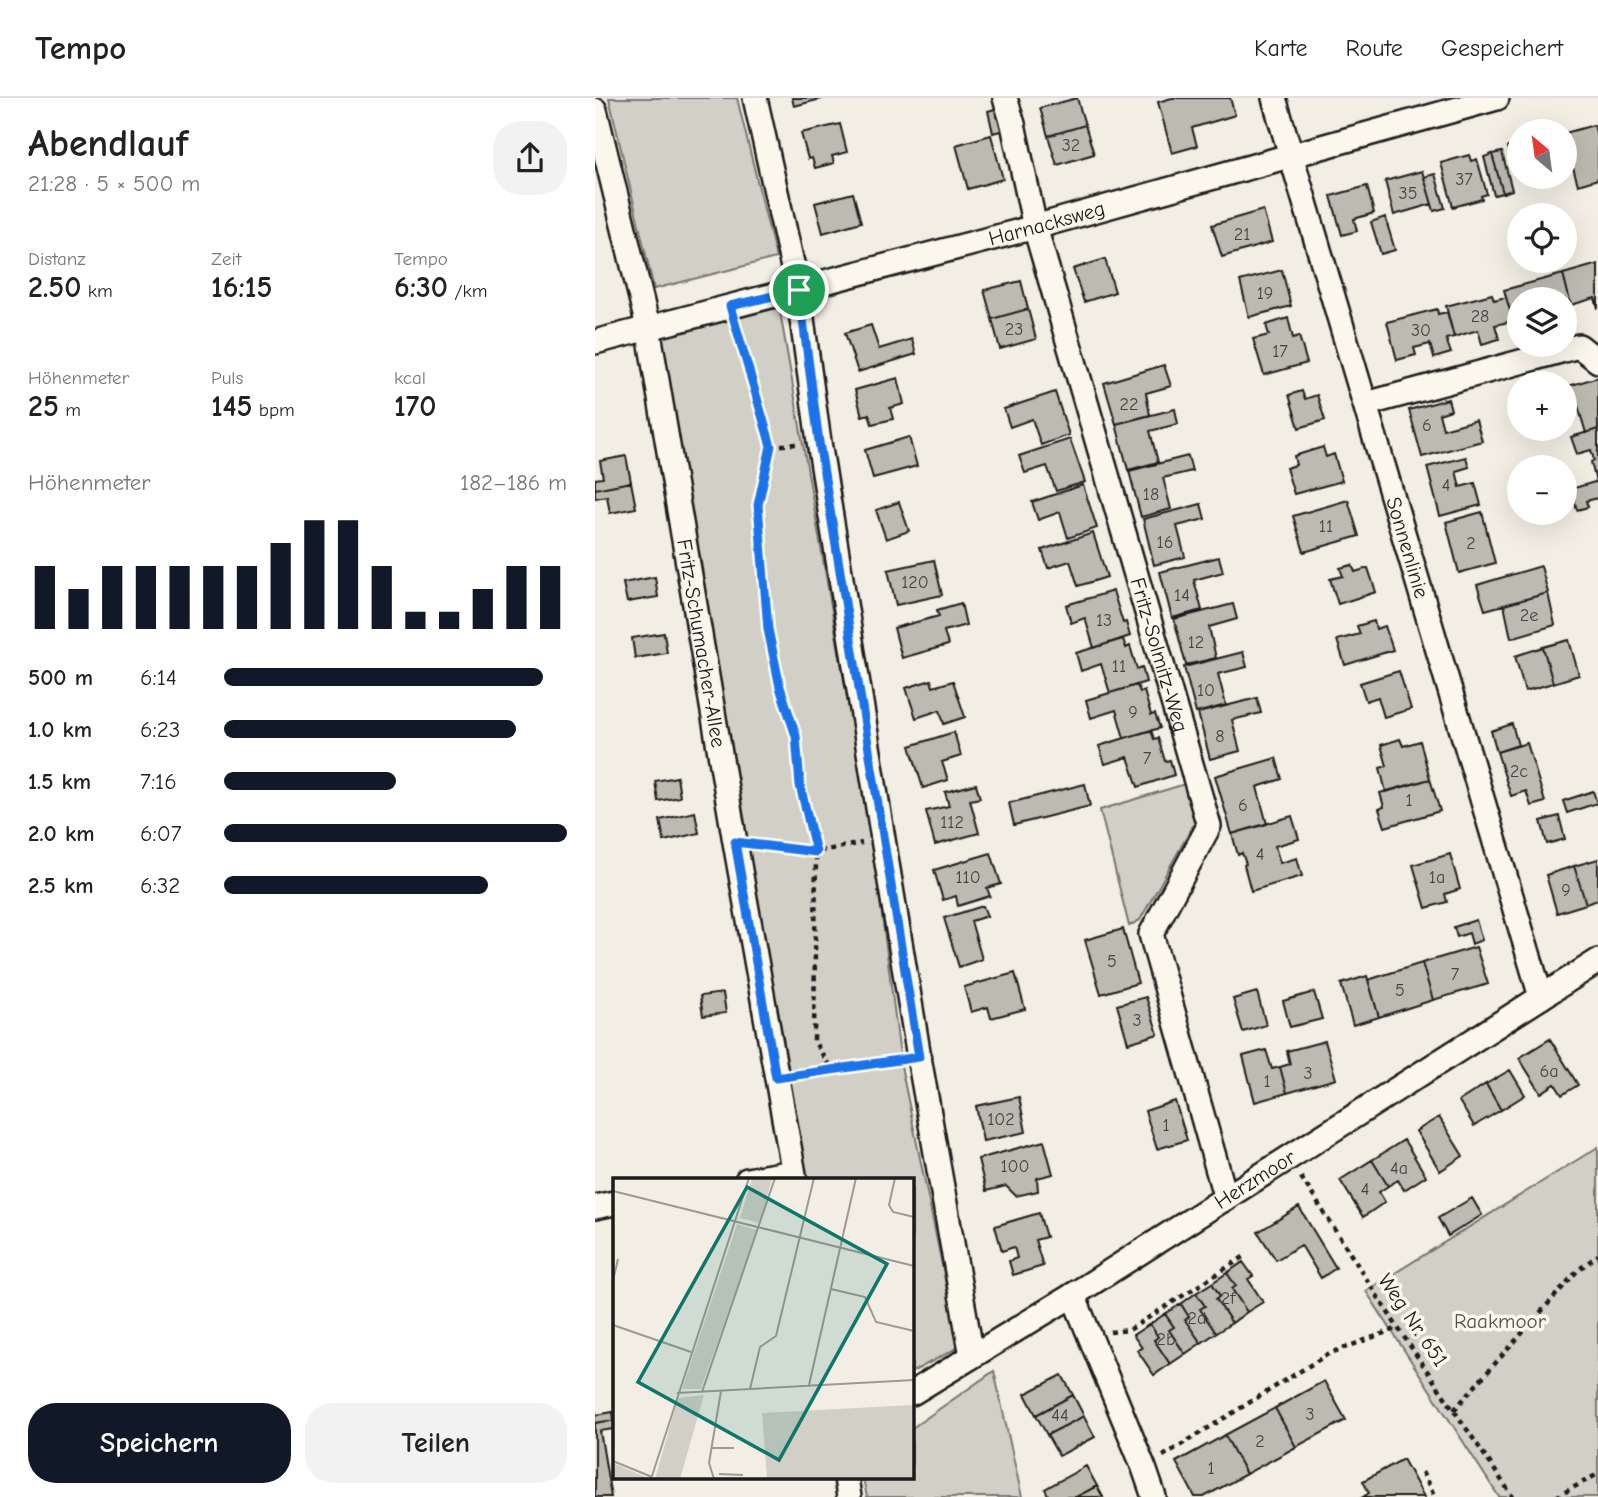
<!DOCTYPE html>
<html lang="de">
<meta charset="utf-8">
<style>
body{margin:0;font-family:"Comic Neue",sans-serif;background:#f2f2f2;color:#222;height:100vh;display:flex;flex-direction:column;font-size:26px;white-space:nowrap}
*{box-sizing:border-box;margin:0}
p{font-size:23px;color:#767676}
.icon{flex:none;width:38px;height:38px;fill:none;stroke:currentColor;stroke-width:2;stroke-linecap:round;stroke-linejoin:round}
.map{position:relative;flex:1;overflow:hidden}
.drawer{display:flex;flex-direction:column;background:#fff;width:595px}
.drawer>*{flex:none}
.needle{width:46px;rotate:331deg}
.buttons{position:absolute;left:912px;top:21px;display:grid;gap:14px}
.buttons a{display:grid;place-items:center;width:70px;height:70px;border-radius:50%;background:#fff;box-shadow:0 7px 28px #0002;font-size:35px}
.pin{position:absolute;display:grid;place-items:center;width:60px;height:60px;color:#fff;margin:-30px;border:4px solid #fff;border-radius:50%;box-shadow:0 2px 7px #0007}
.round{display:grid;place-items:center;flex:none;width:74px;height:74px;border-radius:28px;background:#f2f2f2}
.headline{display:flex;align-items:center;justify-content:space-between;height:119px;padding:0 28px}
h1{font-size:38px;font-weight:700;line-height:52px}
.stats{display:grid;grid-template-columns:repeat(3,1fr);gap:10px;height:119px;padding:7px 28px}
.stats div{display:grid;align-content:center}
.stats b{font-size:30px;font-weight:700}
.stats small{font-size:19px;font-weight:400}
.stats p{font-size:19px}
.chart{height:196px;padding:14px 28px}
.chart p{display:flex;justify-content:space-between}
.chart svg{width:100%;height:126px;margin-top:7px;stroke:#111827;stroke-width:6}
.cta{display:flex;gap:14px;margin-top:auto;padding:14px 28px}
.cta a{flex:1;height:80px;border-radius:28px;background:#111827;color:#fff;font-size:28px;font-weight:700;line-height:80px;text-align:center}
.cta a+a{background:#f2f2f2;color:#222}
ul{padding:0 28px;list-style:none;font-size:23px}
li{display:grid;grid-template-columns:112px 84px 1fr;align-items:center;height:52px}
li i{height:18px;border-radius:9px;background:#111827}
header{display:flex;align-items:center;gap:42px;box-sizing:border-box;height:98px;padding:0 35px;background:#fff;border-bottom:2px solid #e0e0e0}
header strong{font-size:33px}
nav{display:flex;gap:38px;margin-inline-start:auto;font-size:24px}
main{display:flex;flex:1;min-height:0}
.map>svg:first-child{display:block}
</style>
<header>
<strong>Tempo</strong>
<nav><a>Karte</a><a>Route</a><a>Gespeichert</a></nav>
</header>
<main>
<section class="drawer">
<div class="headline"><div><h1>Abendlauf</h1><p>21:28 · 5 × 500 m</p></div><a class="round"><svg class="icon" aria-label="share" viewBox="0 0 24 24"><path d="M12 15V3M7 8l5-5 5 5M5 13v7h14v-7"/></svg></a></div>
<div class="stats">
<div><p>Distanz</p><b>2.50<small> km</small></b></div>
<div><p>Zeit</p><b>16:15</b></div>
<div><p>Tempo</p><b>6:30<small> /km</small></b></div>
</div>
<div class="stats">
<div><p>Höhenmeter</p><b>25<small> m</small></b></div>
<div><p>Puls</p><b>145<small> bpm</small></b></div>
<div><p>kcal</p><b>170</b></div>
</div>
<div class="chart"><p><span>Höhenmeter</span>182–186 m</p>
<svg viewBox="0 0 160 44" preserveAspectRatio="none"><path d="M5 44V22M15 44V30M25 44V22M35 44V22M45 44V22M55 44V22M65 44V22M75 44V14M85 44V6M95 44V6M105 44V22M115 44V38M125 44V38M135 44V30M145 44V22M155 44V22"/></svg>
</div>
<ul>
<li><b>500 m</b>6:14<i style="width:93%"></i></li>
<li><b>1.0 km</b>6:23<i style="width:85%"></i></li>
<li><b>1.5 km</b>7:16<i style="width:50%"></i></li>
<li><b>2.0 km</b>6:07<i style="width:100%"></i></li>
<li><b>2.5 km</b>6:32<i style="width:77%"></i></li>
</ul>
<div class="cta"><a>Speichern</a><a>Teilen</a></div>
</section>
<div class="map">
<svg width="1003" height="1399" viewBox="0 0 1003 1399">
<rect width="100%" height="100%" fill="#f2eee4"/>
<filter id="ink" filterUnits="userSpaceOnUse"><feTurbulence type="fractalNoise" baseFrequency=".0143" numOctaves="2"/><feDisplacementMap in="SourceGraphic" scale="14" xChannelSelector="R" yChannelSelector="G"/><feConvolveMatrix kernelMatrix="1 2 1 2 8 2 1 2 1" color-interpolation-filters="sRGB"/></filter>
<g filter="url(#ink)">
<path fill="#d2cfc6" stroke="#777671" stroke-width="2" d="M14,0H142L181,160L59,191Z
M184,208L279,755L307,973L364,1249L317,1274V1082H212L176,905L62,237Z
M590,686L600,724L545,822L534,828L505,712Z
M1003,1049V1399H904L771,1193Z
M399,1273L427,1399H272L268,1380H317V1330Z"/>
<path fill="#bdbab1" stroke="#1c1c1c" stroke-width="2" d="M197,0H230L199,8Z
M482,0L490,27L453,38L445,10Z
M577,0H635L640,17L597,30L602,48L577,55L563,4Z
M403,10L409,32L398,35L393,13Z
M245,26L252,54L237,58L239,65L220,70L217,60L213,61L206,35Z
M490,27L499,56L462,67L453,38Z
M999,27L1003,41V81L983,87L970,41V35Z
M396,37L408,81L373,91L361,47Z
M924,46V72L920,74L913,49Z
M907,54L917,92L908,95L897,56Z
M897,56L908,95L899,97L889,59Z
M874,57L876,63L882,61L892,96L886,98L887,101L858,109L846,65Z
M827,73L837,106L799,117L790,83Z
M840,76L850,110L839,113L829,79Z
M772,88L779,115L759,121L762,133L747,137L736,98Z
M258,95L266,124L228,135L220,105Z
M668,112L677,144L627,159L617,127Z
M790,119L800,152L786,156L776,124Z
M510,161L520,194L489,204L478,171Z
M1003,166V211L1000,200L976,207L968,176Z
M687,172L696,208L654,219L645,183Z
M968,176L976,207L970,208V201H924V221L918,223L909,192Z
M426,183L433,211L397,221L389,192Z
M897,196L899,202L911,199L918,223L900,227L904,241L887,246L883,232L859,239L851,208Z
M433,211L441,241L405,251L397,221Z
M842,211L843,216L852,214L859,239L851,241L856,255L839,260L835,246L819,250L821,257L802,262L792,224Z
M693,220L698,240L704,238L712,265L669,277L658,241L674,237L671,227Z
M276,227L284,251L317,241L321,256L263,274L250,235Z
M569,267L576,288L551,295L555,317L521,326L509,285Z
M1003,279V331L991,335L983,308L970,312V289Z
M303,280L309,306L295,310L298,321L277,326L274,316L267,318L260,292Z
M707,293L710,301L722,297L730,322L704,330L694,297Z
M460,294L474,337L446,347L437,321L415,329L409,311Z
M853,301L856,312L844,316L848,331L881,322L887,343L827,359L814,312Z
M580,311L583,326L555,333L563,364L533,372L521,326Z
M1003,331V383L1001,384L996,364L999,362L996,352L982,356L976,339Z
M314,339L322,368L278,380L270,352Z
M475,341L490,384L461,393L452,368L430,375L424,358Z
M728,349L731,359L739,356L747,383L699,396L691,370L701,367L699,358Z
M31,358L36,384L0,391V381L8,380L5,363Z
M593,358L597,373L568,380L576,411L546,419L534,373Z
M871,359L874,369L861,373L865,389L880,385L886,407L845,418L832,369Z
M1003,383V400L991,403L993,409L982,412L976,391Z
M36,384L41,410L15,415L12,398L0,400V391Z
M488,387L502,430L473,440L465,414L443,422L437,404Z
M753,402L764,438L709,454L698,418Z
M304,404L314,433L291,441L281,412Z
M606,406L610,421L582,428L590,459L559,467L548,421Z
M887,414L900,465L864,475L851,424Z
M498,435L512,479L483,488L475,463L453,470L447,452Z
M624,459L628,474L599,482L607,512L577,520L565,474Z
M339,462L347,497L301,507L293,472Z
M757,467L760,474L773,470L781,494L743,506L735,481L748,478L745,470Z
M946,468L953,495L890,512L882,487Z
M60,479L63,499L32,504L28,485Z
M518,493L528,525L531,524L535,538L499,550L490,520L476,525L471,507Z
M953,495L960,527L916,540L909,507Z
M366,505L371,527L349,533L353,547L307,560L299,530L344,518L342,512Z
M638,506L642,521L614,529L621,560L591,567L579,521Z
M779,523L781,531L790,528L798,552L750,567L742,542L765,536L762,528Z
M69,535L72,555L40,560L37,540Z
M528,541L531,550L535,548L542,571L547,569L551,584L515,595L506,566L486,573L481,555Z
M974,542L984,577L958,585L948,549Z
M948,549L958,585L930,593L920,558Z
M648,554L652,569L623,576L631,607L601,615L589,569Z
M804,573L816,611L789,619L783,599L771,603L765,585Z
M336,582L338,589L358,583L370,619L349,626L345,612L321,620L311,590Z
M542,587L545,594L549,593L556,617L560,616L565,630L529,640L521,612L496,620L491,602Z
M662,600L666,615L637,622L645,653L615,661L603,615Z
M917,626L923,647L902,654L896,633Z
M556,632L559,641L563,640L570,663L575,662L579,677L543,689L533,659L510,666L504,648Z
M359,634L366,658L347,664L353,682L328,690L315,648Z
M805,641L808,648L825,643L835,681L791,694L785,670L792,668L786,647Z
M932,645L950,704L936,708L931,693L916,698L902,654Z
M681,660L687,681L662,689L672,726L637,736L620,678Z
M82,679L85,699L63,703L60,683Z
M835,681L845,713L790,729L784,711L789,709L785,695Z
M381,686L385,700L375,702L384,735L340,747L331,713L354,708L350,694Z
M490,686L495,708L419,727L414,705Z
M998,693L1002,705L972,715L968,703Z
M100,714L104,735L69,743L65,722Z
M697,718L704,741L680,748L685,765L702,760L707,778L656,793L649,767L651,766L647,755L643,757L637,736Z
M964,718L970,741L952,746L946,723Z
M396,755L406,786L392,790L395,798L363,808L361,798L348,802L339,772Z
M855,756L865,791L850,796L852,804L831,810L818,767Z
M1003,761V802L991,806L979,768Z
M979,768L991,806L962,815L951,777Z
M388,808L392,818L376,823L387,861L364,869L349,820Z
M881,822L887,842L877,846L874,835L862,839L859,829Z
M528,831L543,885L506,896L490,842Z
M881,849L893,886L838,902L827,865Z
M827,865L838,902L784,919L773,882Z
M420,875L430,911L396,920L393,909L376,914L369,889Z
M772,878L784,919L758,927L746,886Z
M662,894L671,927L648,934L638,901Z
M719,894L727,921L695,929L688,903Z
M128,895L131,915L108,918L105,898Z
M551,899L563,936L533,945L522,907Z
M955,941L983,987L967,997L960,986L946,995L924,960Z
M730,943L741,981L692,995L685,969L695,966L692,953Z
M671,952L677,971L685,969L692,995L660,1004L648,958Z
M915,972L930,997L906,1012L891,986Z
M891,986L906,1012L879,1028L864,1003Z
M424,999L431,1034L388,1043L381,1008Z
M580,1003L592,1042L562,1051L550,1013Z
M844,1019L868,1058L845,1073L821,1033Z
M809,1042L831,1078L809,1092L803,1082L793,1088L777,1062Z
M449,1043L458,1076L442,1080L443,1093L421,1098L411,1088L391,1093L383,1061Z
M777,1062L793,1088L784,1094L790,1104L768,1119L745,1082Z
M877,1100L887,1117L853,1138L843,1120Z
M704,1109L741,1170L726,1180L706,1147L681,1162L663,1134Z
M444,1115L451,1139L440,1142L448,1168L418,1177L414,1163L422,1160L419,1149L407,1153L400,1128Z
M648,1164L658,1178L653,1181L668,1204L652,1214L637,1191L641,1188L632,1175Z
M632,1175L641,1188L637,1191L652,1214L637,1225L621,1201L625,1198L617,1185Z
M617,1185L625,1198L621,1201L637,1225L621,1235L605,1211L610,1208L601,1195Z
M601,1195L610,1208L605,1211L621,1235L606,1245L590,1222L594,1219L586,1206Z
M586,1206L594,1219L590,1222L606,1245L590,1256L574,1232L579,1229L570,1216Z
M570,1216L579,1229L574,1232L590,1256L575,1266L559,1242L563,1239L555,1226Z
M555,1226L563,1239L559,1242L575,1266L559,1277L542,1252L547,1250L538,1237Z
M467,1277L478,1297L441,1317L430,1296Z
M729,1283L751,1322L701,1349L680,1310Z
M478,1297L489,1318L452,1337L441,1317Z
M0,1310L1,1317L18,1314L19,1322L0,1325Z
M680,1310L701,1349L651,1376L630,1337Z
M489,1318L500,1339L464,1358L452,1337Z
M19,1322V1331L5,1333L16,1399H0V1325Z
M630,1337L651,1376L609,1399H600L581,1364Z
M808,1361L829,1399H768L774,1395L768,1383Z
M491,1368L502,1388L481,1399H454L450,1391Z
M502,1388L508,1399H481Z"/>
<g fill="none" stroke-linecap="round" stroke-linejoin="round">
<defs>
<g id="minor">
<path d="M160,0L203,192L224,344L288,741L324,959L377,1258"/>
<path id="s1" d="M410,0L418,26L440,129L614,728L556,836L631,1101"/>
<path id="s2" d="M679,0L946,899"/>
<path id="s3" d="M0,12L53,229L140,744L200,1082"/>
<path id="s4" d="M0,244L440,129L902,0"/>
<path d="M771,306L984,248L1003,263"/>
<path d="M152,1082L198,1074"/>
<path d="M0,1109L19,1105"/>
<path d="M478,1197L549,1370L559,1399"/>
<path id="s5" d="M317,1295L478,1197L1003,863"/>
<path d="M251,1380L254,1399"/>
</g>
</defs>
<use href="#minor" stroke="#1c1c1c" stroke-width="28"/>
<path stroke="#1c1c1c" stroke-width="4.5" stroke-dasharray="5 5" stroke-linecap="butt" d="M141,230L176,348L163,407L173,531L185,589L201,638L205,687L221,754L219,943L237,972
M176,348L202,346
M165,747L221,754L267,745
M203,977L302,962
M706,1079L803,1230L918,1399
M515,1234L534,1232L650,1158
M859,1312L983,1172L1003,1157
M568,1358L733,1256L803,1230
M827,1374L840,1399
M961,1399L1003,1376"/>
<use href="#minor" stroke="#fbf7ec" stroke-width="23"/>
</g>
</g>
<g fill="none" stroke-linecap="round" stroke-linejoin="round" filter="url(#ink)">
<defs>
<path id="route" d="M204,192L224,344L324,959L181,980L140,744L221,754L205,687L201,638L185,589L173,531L163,407L176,348L135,208Z"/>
</defs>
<use href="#route" stroke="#fff" stroke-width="14"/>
<use href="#route" stroke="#1a73e8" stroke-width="9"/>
</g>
<g text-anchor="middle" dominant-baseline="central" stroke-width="7" stroke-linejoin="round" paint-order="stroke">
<g font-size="18" fill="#444441">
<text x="476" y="47">32</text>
<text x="869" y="81">37</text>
<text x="813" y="95">35</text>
<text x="647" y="136">21</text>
<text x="670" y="195">19</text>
<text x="885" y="218">28</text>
<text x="419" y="231">23</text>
<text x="826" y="232">30</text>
<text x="685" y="253">17</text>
<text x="534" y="306">22</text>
<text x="832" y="327">6</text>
<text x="851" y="387">4</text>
<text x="556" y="396">18</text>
<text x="731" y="428">11</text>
<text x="570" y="444">16</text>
<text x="876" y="445">2</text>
<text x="320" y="484">120</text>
<text x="587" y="497">14</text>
<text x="934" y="517">2e</text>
<text x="509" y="522">13</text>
<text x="601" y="544">12</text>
<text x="524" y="568">11</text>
<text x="611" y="592">10</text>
<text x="538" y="614">9</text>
<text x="625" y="638">8</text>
<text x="552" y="660">7</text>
<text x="924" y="673">2c</text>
<text x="814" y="702">1</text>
<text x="648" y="707">6</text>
<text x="357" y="724">112</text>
<text x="665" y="756">4</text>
<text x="373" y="779">110</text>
<text x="842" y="779">1a</text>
<text x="971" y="792">9</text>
<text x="517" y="863">5</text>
<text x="860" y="876">7</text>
<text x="805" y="892">5</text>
<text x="542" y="922">3</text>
<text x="954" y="973">6a</text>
<text x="713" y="975">3</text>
<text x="672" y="983">1</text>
<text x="406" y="1021">102</text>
<text x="571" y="1027">1</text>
<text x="420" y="1068">100</text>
<text x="804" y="1070">4a</text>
<text x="770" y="1091">4</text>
<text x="633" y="1200">2f</text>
<text x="602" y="1220">2d</text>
<text x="571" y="1241">2b</text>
<text x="715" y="1316">3</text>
<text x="465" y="1317">44</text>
<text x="665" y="1343">2</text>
<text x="616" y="1370">1</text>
</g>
<g font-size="21" fill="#1c1c1c" stroke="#fbf7ec">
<text stroke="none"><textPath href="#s4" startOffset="467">Harnacksweg</textPath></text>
<text stroke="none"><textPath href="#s2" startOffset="469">Sonnenlinie</textPath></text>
<text stroke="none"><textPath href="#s3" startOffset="544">Fritz-Schumacher-Allee</textPath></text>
<text stroke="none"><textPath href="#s1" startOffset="578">Fritz-Solmitz-Weg</textPath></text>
<text stroke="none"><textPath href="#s5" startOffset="404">Herzmoor</textPath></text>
<text transform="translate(818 1222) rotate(56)">Weg Nr. 651</text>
</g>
<g font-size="21" fill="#53524f" stroke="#fbf7ec">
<text x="905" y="1223">Raakmoor</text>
</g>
</g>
<g transform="translate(18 1080)">
<rect width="301" height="301" fill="#f2eee4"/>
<path d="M139,0H159L147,45L127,40ZM124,46L144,52L88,211H69ZM91,217L67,301H42L65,220ZM301,227V301H154L149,235ZM0,285L35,300V301H0Z" fill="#d2cfc6"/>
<path fill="none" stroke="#9c9a94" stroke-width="2" d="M282,0L276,27L280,34L301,39M0,13L301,88M0,103L5,81M218,111L252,119L263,144L301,153M0,147L78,174M196,207L243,0M137,211L147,169L163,158L201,0M89,214L162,0M64,215L301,202M99,270H121M0,283L39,299M106,296L130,297M38,301L136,0M101,301L96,285L108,213"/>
<path fill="#0f766e" fill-opacity="0.15" stroke="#0f766e" stroke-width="3.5" d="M134,9L274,86L166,282L25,204Z"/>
<rect width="301" height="301" fill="none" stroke="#1c1c1c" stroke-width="3.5"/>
</g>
</svg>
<div class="buttons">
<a><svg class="needle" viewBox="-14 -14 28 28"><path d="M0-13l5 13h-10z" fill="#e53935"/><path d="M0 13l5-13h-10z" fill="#767676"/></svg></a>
<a><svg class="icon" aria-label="locate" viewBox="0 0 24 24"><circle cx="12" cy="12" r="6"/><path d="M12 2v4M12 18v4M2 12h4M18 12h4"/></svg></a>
<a><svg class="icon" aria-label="layers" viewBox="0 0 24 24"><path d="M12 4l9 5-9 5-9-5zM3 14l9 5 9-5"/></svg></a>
<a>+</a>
<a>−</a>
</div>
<div class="pin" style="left:204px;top:192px;background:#1e9e55"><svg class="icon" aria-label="arrive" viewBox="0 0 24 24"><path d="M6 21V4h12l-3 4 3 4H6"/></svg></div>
</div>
</main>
